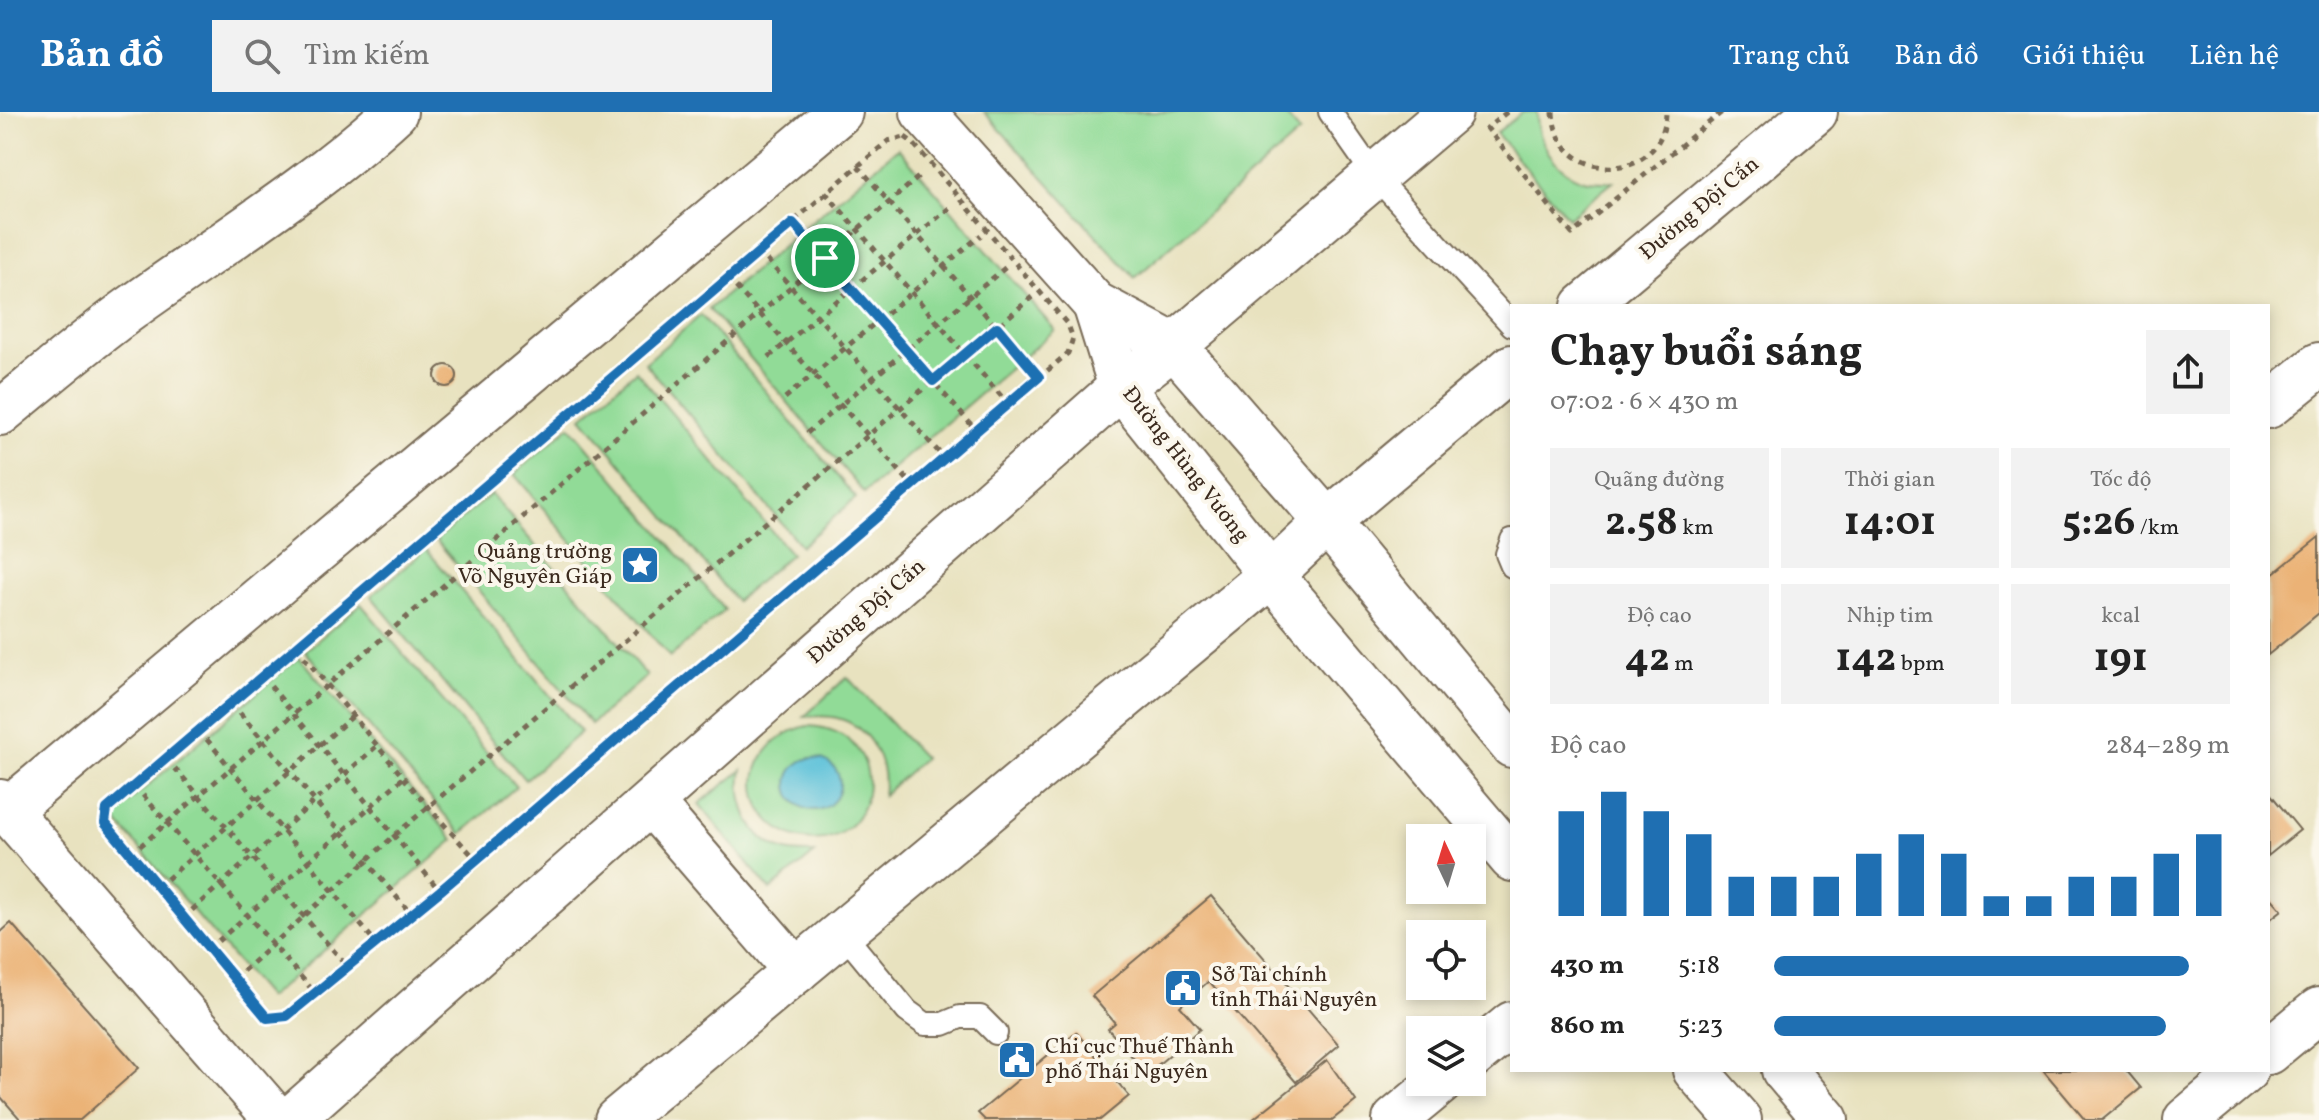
<!DOCTYPE html>
<html lang="vi">
<meta charset="utf-8">
<style>
body{margin:0;font-family:Vollkorn,serif;background:#f2f2f2;color:#222;height:100vh;display:flex;flex-direction:column;font-size:30px;white-space:nowrap}
*{box-sizing:border-box;margin:0}
p{font-size:26px;color:#767676}
.icon{flex:none;width:44px;height:44px;fill:none;stroke:currentColor;stroke-width:2;stroke-linecap:round;stroke-linejoin:round}
.map{position:relative;flex:1;overflow:hidden}
.sheet{position:absolute;left:1510px;top:192px;width:760px;height:768px;display:flex;flex-direction:column;background:#fff;border-radius:0px;box-shadow:0 4px 12px #0003}
.sheet>*{flex:none}
.needle{width:52px;rotate:356deg}
.tools{position:absolute;left:1406px;top:712px;display:grid;gap:16px}
.tools a{display:grid;place-items:center;width:80px;height:80px;border-radius:0px;background:#fff;box-shadow:0 4px 12px #0003;font-size:40px}
.pin{position:absolute;display:grid;place-items:center;width:68px;height:68px;color:#fff;margin:-34px;border:4px solid #fff;border-radius:50%;box-shadow:0 2px 8px #0007}
.round{display:grid;place-items:center;flex:none;width:84px;height:84px;border-radius:0px;background:#f2f2f2}
.summary{display:flex;align-items:center;justify-content:space-between;height:136px;padding:0 40px}
h1{font-size:44px;font-weight:700;line-height:60px}
.metrics{display:grid;grid-template-columns:repeat(3,1fr);gap:12px;height:136px;padding:8px 40px}
.metrics div{display:grid;align-content:center;border-radius:0px;background:#f2f2f2;text-align:center}
.metrics b{font-size:40px;font-weight:700}
.metrics small{font-size:22px;font-weight:400}
.metrics p{font-size:22px}
.chart{height:224px;padding:16px 40px}
.chart p{display:flex;justify-content:space-between}
.chart svg{width:100%;height:144px;margin-top:8px;stroke:#1f6fb2;stroke-width:6}
ul{padding:0 40px;list-style:none;font-size:26px}
li{display:grid;grid-template-columns:128px 96px 1fr;align-items:center;height:60px}
li i{height:20px;border-radius:10px;background:#1f6fb2}
header{display:flex;align-items:center;gap:48px;box-sizing:border-box;height:112px;padding:0 40px;background:#1f6fb2;color:#fff}
header strong{font-size:38px}
nav{display:flex;gap:44px;margin-inline-start:auto;font-size:28px}
.search{width:560px;height:72px;background:#f2f2f2;display:flex;align-items:center;gap:20px;box-sizing:border-box;padding:0 28px;border-radius:0px;color:#767676;font-size:30px}
.map>svg:first-child{display:block}
</style>
<header>
<strong>Bản đồ</strong>
<div class="search"><svg class="icon" aria-label="search" viewBox="0 0 24 24"><circle cx="10" cy="10" r="6"/><path d="M15 15l6 6"/></svg>Tìm kiếm</div>
<nav><a>Trang chủ</a><a>Bản đồ</a><a>Giới thiệu</a><a>Liên hệ</a></nav>
</header>
<div class="map">
<svg width="2319" height="1008" viewBox="0 0 2319 1008">
<rect width="100%" height="100%" fill="#fbf7ec"/>
<filter id="ink" filterUnits="userSpaceOnUse"><feTurbulence type="fractalNoise" baseFrequency=".0125" numOctaves="2"/><feDisplacementMap in="SourceGraphic" scale="16" xChannelSelector="R" yChannelSelector="G"/><feConvolveMatrix kernelMatrix="1 2 1 2 8 2 1 2 1" color-interpolation-filters="sRGB"/></filter>
<filter id="wash" filterUnits="userSpaceOnUse"><feTurbulence type="fractalNoise" baseFrequency=".006" numOctaves="4" result="noise"/><feDisplacementMap in="SourceGraphic" scale="32" xChannelSelector="R" yChannelSelector="G"/><feGaussianBlur stdDeviation="1.8" result="paint"/><feColorMatrix in="noise" values="0 0 0 0 0 0 0 0 0 0 0 0 0 0 0 0 0 1.4 0 .05"/><feComposite in="paint" operator="in"/></filter>
<g filter="url(#wash)">
<rect width="100%" height="100%" fill="#e8e2bf"/>
<path fill="#91db97" stroke="#66825a" stroke-width="2" fill-rule="evenodd" d="M984,0H1283L1300,20L1135,166Z
M1523,0H1537C1536,27 1554,58 1581,67C1591,71 1602,70 1613,70L1568,106L1496,21Z
M898,36L1055,218L864,381L709,197Z
M701,203L856,386L801,434L645,251Z
M636,259L791,442L736,489L582,305Z
M570,314L725,498L670,545L514,362Z
M491,382L647,564L591,612L436,428Z
M426,437L581,620L525,668L371,484Z
M361,492L516,675L461,722L305,539Z
M299,545L454,728L268,886L112,704Z
M847,565L924,646L883,683C888,651 870,614 837,606C826,603 815,604 804,605Z
M807,614C899,617 879,744 799,726C783,722 769,711 761,697C743,658 769,623 807,614ZM811,646L832,690L817,698L799,693L789,679L795,654Z
M742,658C736,689 750,727 783,738C793,742 805,741 815,741L770,778L699,692Z"/>
<path fill="#5bc1d9" stroke="#4b767c" stroke-width="2" d="M788 672a26 26 0 1 1 52 0a26 26 0 1 1-52 0Z"/>
<g id="blocks">
<path fill="#ebb276" d="M435 264a11 11 0 1 1 22 0a11 11 0 1 1-22 0Z
M2319,425V501L2268,543V466Z
M2268,679L2300,718L2268,744Z
M2268,782L2282,798L2268,809Z
M1211,784L1339,933L1296,970L1209,869L1180,894L1200,917L1147,962L1108,917L1115,911L1092,884Z
M11,811L139,956L80,1008H21L0,984V821Z
M1076,920L1129,984L1100,1008H985L978,1001Z
M1327,948L1356,989L1332,1008H1252Z
M2043,958H2126L2141,976L2102,1008H2085Z"/>
</g>
</g>
<g filter="url(#ink)">
<use href="#blocks" fill-opacity="0" stroke="#786a56" stroke-width="2"/>
<g fill="none" stroke-linecap="round" stroke-linejoin="round">
<defs>
<path id="service" d="M1330,0L1374,63L1512,213
M1512,428L1507,442L1512,454
M842,820L907,899L925,912H943L960,905H980L996,921"/>
<path id="minor" d="M923,0L1095,192
M2268,294L2319,253
M0,301C44,265 88,227 134,194C222,131 316,73 395,0
M0,690L277,1008
M7,699L840,0
M2268,940L2319,898
M1472,945L1512,912
M1395,1008L1441,970
M2186,1008L2246,958"/>
<path id="tertiary" d="M1095,192L1121,275L1271,463L1512,747
M1095,192L1174,234L1327,410L1512,633
M651,691L796,859
M1695,958L1739,1008
M1784,958L1826,1008"/>
<path id="secondary" d="M1584,194L1815,0
M290,1008L1121,275L1174,234L1450,0
M617,1008L1271,463L1327,410L1512,255"/>
</defs>
<use href="#service" stroke="#786a56" stroke-width="26"/>
<use href="#minor" stroke="#786a56" stroke-width="48"/>
<use href="#tertiary" stroke="#786a56" stroke-width="48"/>
<use href="#secondary" stroke="#786a56" stroke-width="48"/>
<path stroke="#786a56" stroke-width="5" stroke-dasharray="6 6" stroke-linecap="butt" d="M1507,0L1487,16L1572,122L1722,0
M1553,0C1556,74 1665,73 1666,0
M905,25L913,31L1068,213L1073,226L1068,241L440,779L287,904L267,906L105,711L107,697L858,54L888,29Z
M858,54L1039,265
M825,80L1008,292
M793,111L976,318
M759,139L945,347
M728,166L913,374
M769,245L953,93
M785,286L981,123
M807,321L1006,155
M296,536C357,606 412,681 476,747
M263,565L440,779
M232,592L412,803
M199,618L376,831
M167,647L347,854
M135,674L315,881
M131,742L922,62
M158,775L354,603
M183,806L379,632
M209,837L404,665
M234,867L395,723L1032,185"/>
<use href="#service" stroke="#fff" stroke-width="22"/>
<use href="#minor" stroke="#fff" stroke-width="44"/>
<use href="#tertiary" stroke="#fff" stroke-width="44"/>
<use href="#secondary" stroke="#fff" stroke-width="44"/>
</g>
</g>
<g fill="none" stroke-linecap="round" stroke-linejoin="round" filter="url(#ink)">
<defs>
<path id="route" d="M793,111L933,269L997,215L1039,265L440,779L287,904L267,906L105,711L107,697Z"/>
</defs>
<use href="#route" stroke="#fff" stroke-width="16"/>
<use href="#route" stroke="#1f6fb2" stroke-width="10"/>
</g>
<defs>
<symbol id="sight-square" viewBox="-11 -11 22 22"><rect x="-9" y="-9" width="18" height="18" rx="4" fill="#1f6fb2" stroke="#fbf7ec"/><path d="M0-6L1.8-2.2L6-1.7L2.9 1.2L3.7 5.4L0 3.3L-3.7 5.4L-2.9 1.2L-6-1.7L-1.8-2.2Z" fill="#fff"/></symbol>
<symbol id="civic-square" viewBox="-11 -11 22 22"><rect x="-9" y="-9" width="18" height="18" rx="4" fill="#1f6fb2" stroke="#fbf7ec"/><path d="M-.6-6.5H3V-4.5H.6V-3L4-1V1h2V6H-6V1h2V-1L-.6-3ZM-1.2 2.5V6h2.4V2.5Z" fill="#fff"/></symbol>
</defs>
<g fill-rule="evenodd">
<use href="#sight-square" x="618" y="431" width="44" height="44"/>
<use href="#civic-square" x="1161" y="854" width="44" height="44"/>
<use href="#civic-square" x="995" y="926" width="44" height="44"/>
</g>
<g text-anchor="middle" dominant-baseline="central" stroke-width="8" stroke-linejoin="round" paint-order="stroke">
<g font-size="22" fill="#3b2a1e" stroke="#fbf7ec">
<text transform="translate(1700 97) rotate(-40)">Đường Đội Cấn</text>
<text transform="translate(1185 353) rotate(52)">Đường Hùng Vương</text>
<text transform="translate(867 500) rotate(-41)">Đường Đội Cấn</text>
</g>
<g font-size="22" fill="#3b2a1e" stroke="#fbf7ec" text-anchor="start">
<text x="612" y="440" text-anchor="end">Quảng trường<tspan x="612" dy="25">Võ Nguyên Giáp</tspan></text>
<text x="1211" y="863">Sở Tài chính<tspan x="1211" dy="25">tỉnh Thái Nguyên</tspan></text>
<text x="1045" y="935">Chi cục Thuế Thành<tspan x="1045" dy="25">phố Thái Nguyên</tspan></text>
</g>
</g>
</svg>
<div class="tools">
<a><svg class="needle" viewBox="-14 -14 28 28"><path d="M0-13l5 13h-10z" fill="#e53935"/><path d="M0 13l5-13h-10z" fill="#767676"/></svg></a>
<a><svg class="icon" aria-label="locate" viewBox="0 0 24 24"><circle cx="12" cy="12" r="6"/><path d="M12 2v4M12 18v4M2 12h4M18 12h4"/></svg></a>
<a><svg class="icon" aria-label="layers" viewBox="0 0 24 24"><path d="M12 4l9 5-9 5-9-5zM3 14l9 5 9-5"/></svg></a>
</div>
<div class="pin" style="left:825px;top:146px;background:#1e9e55"><svg class="icon" aria-label="arrive" viewBox="0 0 24 24"><path d="M6 21V4h12l-3 4 3 4H6"/></svg></div>
<section class="sheet">
<div class="summary"><div><h1>Chạy buổi sáng</h1><p>07:02 · 6 × 430 m</p></div><a class="round"><svg class="icon" aria-label="share" viewBox="0 0 24 24"><path d="M12 15V3M7 8l5-5 5 5M5 13v7h14v-7"/></svg></a></div>
<div class="metrics">
<div><p>Quãng đường</p><b>2.58<small> km</small></b></div>
<div><p>Thời gian</p><b>14:01</b></div>
<div><p>Tốc độ</p><b>5:26<small> /km</small></b></div>
</div>
<div class="metrics">
<div><p>Độ cao</p><b>42<small> m</small></b></div>
<div><p>Nhịp tim</p><b>142<small> bpm</small></b></div>
<div><p>kcal</p><b>191</b></div>
</div>
<div class="chart"><p><span>Độ cao</span>284–289 m</p>
<svg viewBox="0 0 160 44" preserveAspectRatio="none"><path d="M5 44V12M15 44V6M25 44V12M35 44V19M45 44V32M55 44V32M65 44V32M75 44V25M85 44V19M95 44V25M105 44V38M115 44V38M125 44V32M135 44V32M145 44V25M155 44V19"/></svg>
</div>
<ul>
<li><b>430 m</b>5:18<i style="width:91%"></i></li>
<li><b>860 m</b>5:23<i style="width:86%"></i></li>
</ul>
</section>
</div>
